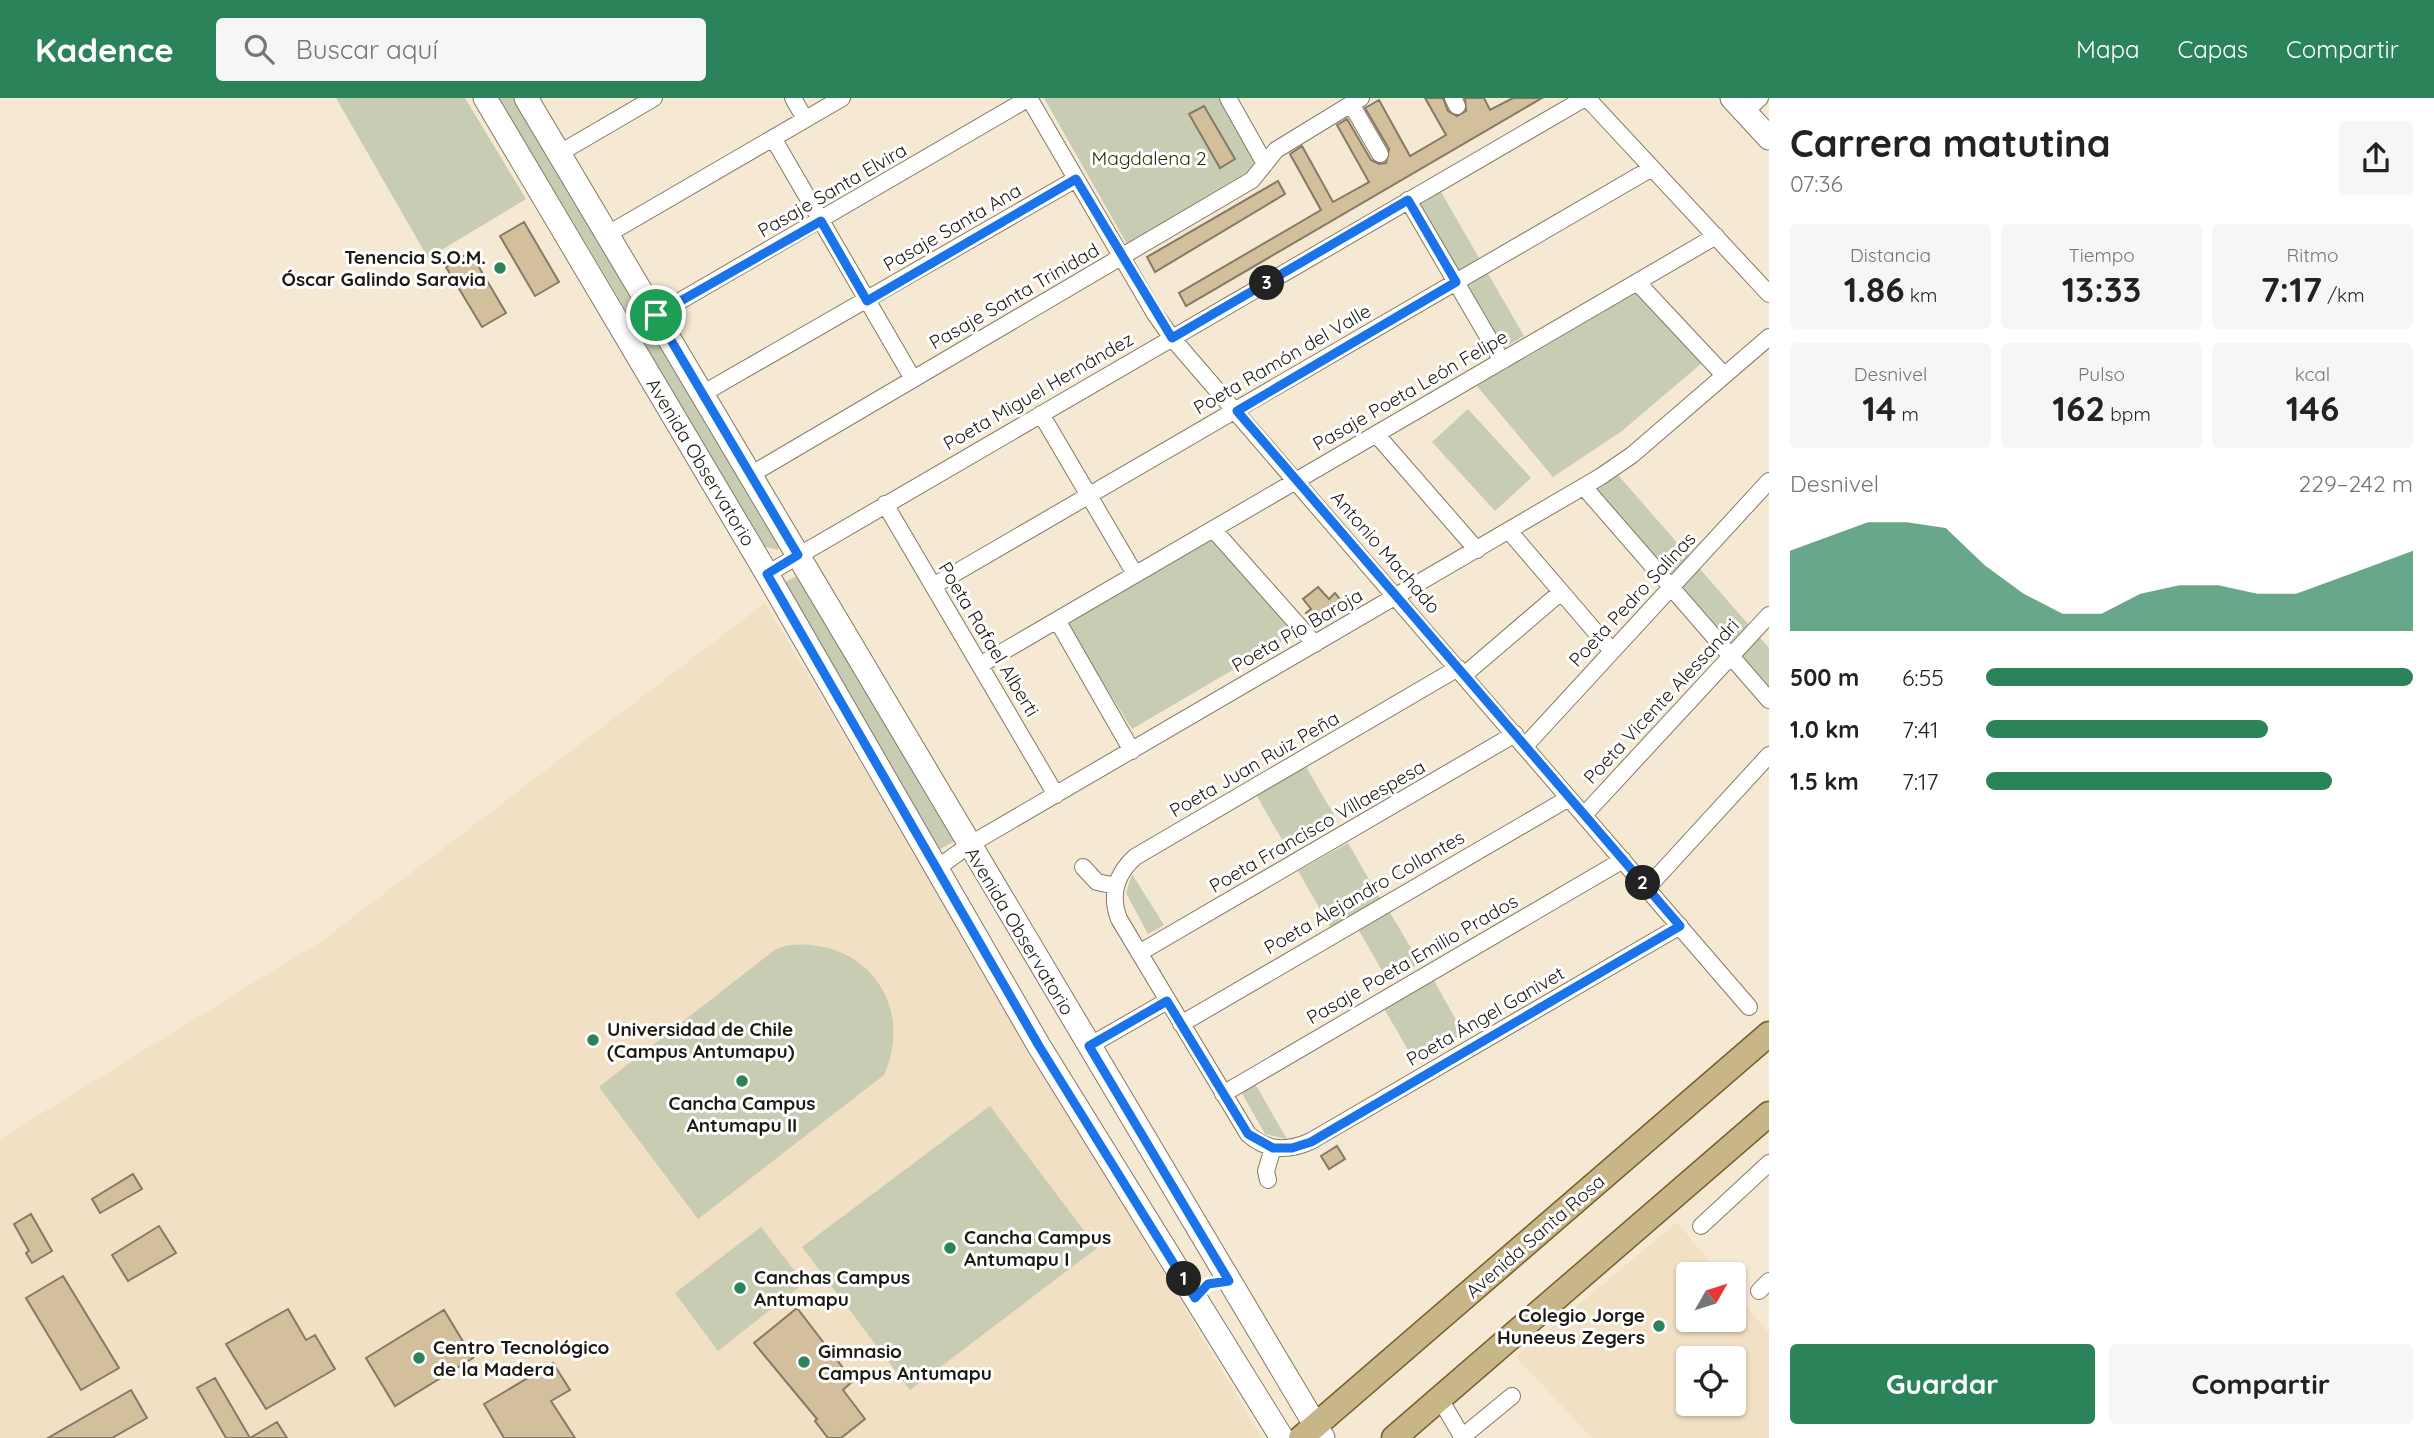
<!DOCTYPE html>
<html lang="es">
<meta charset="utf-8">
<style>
body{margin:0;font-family:Quicksand,sans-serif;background:#f6f6f6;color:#222;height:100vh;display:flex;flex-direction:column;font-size:26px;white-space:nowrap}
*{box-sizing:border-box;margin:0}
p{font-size:23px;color:#767676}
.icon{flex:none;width:38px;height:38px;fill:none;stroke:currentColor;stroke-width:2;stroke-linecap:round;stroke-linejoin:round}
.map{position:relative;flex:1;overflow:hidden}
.drawer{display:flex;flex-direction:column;background:#fff;width:665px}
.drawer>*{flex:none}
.needle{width:46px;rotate:51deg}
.tools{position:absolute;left:1676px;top:1164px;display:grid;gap:14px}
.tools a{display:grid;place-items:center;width:70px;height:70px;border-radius:7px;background:#fff;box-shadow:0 2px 5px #0004;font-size:35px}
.pin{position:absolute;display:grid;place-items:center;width:60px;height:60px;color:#fff;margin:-30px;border:4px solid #fff;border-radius:50%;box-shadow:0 2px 7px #0007}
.km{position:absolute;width:35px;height:35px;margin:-18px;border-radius:50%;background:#222;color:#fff;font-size:19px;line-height:35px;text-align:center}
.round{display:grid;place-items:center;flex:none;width:74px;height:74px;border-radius:7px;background:#f6f6f6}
.head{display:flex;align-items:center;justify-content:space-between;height:119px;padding:0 21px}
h1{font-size:38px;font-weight:700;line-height:52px}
.figures{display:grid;grid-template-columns:repeat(3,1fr);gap:10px;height:119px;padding:7px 21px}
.figures div{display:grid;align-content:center;border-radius:7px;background:#f6f6f6;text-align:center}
.figures b{font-size:35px;font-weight:700}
.figures small{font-size:19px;font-weight:400}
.figures p{font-size:19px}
.chart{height:196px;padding:14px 21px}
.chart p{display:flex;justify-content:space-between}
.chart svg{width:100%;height:126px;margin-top:7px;fill:#2a8359;opacity:.7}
.primary-button{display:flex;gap:14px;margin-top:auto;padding:14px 21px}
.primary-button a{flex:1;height:80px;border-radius:7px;background:#2a8359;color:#fff;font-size:28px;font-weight:700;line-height:80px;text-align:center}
.primary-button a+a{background:#f6f6f6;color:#222}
ul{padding:0 21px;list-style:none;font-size:23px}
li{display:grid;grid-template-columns:112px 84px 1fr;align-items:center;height:52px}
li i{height:18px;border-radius:9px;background:#2a8359}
header{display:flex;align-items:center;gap:42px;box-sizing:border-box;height:98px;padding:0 35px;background:#2a8359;color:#fff}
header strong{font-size:33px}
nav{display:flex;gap:38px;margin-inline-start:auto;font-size:24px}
.search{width:490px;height:63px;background:#f6f6f6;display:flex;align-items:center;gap:18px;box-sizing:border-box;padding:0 24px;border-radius:7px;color:#767676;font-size:26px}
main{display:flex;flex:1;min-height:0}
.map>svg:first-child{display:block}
</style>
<header>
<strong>Kadence</strong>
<div class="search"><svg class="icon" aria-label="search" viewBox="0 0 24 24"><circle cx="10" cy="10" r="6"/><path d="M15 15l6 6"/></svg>Buscar aquí</div>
<nav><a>Mapa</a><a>Capas</a><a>Compartir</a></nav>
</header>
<main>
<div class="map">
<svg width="1769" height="1340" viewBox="0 0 1769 1340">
<rect width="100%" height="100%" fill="#f6e9d3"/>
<path fill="#f1e0c3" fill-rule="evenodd" d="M765,505L1262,1340H0V1041L323,842Z
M1677,1124L1720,1176H1689V1222H1734V1193L1769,1235V1340H1592L1516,1259ZM1734,1260V1306H1689V1260Z"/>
<path fill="#c7ccb2" d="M336,0H465L526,101L428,160Z
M499,0H518L779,445L778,452L758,447L628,216Z
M1044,0H1221L1259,67L1127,146Z
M1441,94L1524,238L1503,250L1420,107Z
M1638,193L1703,264L1622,333L1553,379L1477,288Z
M1468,311L1531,380L1495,413L1432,344Z
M1618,377L1769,550V592L1595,391Z
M1213,439L1296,535L1132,631L1066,526Z
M799,477L958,741L930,757L775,489Z
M1305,667L1338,724L1288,752L1255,695Z
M1348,745L1381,802L1331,830L1298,773Z
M1132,776L1164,827L1148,836L1126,795Z
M1389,813L1420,865L1388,883L1358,831Z
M789,847C866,840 915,906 884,977L698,1121L599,989L776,851Z
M1432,879L1464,936L1415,964L1382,907Z
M1254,984L1287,1041L1265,1036L1240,992Z
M990,1008L1097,1150L910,1292L802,1149Z
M761,1129L804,1185L718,1253L675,1195Z"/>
<path fill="#d3bf9b" stroke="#857a66" stroke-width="2" d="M1425,0H1443L1448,13L1457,18L1466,13L1465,0H1484L1490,12L1513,0H1542L1186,208L1179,195L1321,112L1290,56L1302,48L1333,104L1369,84L1337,27L1347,21L1371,62L1379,66L1386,65L1389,51L1365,10L1379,2L1410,58L1446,37Z
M1204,8L1235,61L1220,70L1189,16Z
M1278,83L1285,96L1155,174L1147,159Z
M524,124L559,184L535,198L500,138Z
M470,154L506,215L482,229L446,169Z
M1318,489L1329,501L1335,495L1343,505L1316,528L1306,515L1311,511L1303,501Z
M1337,1048L1345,1061L1329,1071L1321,1058Z
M133,1076L142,1091L100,1115L92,1101Z
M31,1116L52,1153L32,1165L26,1155L29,1153L14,1126Z
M159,1128L176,1155L128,1183L112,1157Z
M63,1178L119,1270L81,1292L26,1200Z
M797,1210L853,1283L843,1292L865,1321L841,1340H828L815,1323L817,1321L754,1245Z
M288,1211L306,1242L315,1237L335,1271L266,1311L226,1246Z
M444,1212L473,1260L395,1308L366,1260Z
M553,1265L570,1292L551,1303L575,1340H504L484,1306Z
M215,1280L250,1340L277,1324L287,1340H226L197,1290Z
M131,1292L147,1320L112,1340H48Z"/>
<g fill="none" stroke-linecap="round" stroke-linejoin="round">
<defs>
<path id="street" d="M793,0L805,21
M1029,0L1155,216L1172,240L1749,909
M1228,0L1265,66
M1453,0L1457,8
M1587,0L1769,196
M1351,6L1380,56
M1745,14L1760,0
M773,40L913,281
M558,56L654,0
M1408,102L1502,263
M608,136L842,0
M1637,184L1724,277
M656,217L1029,0
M702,296L1076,81
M1041,316L1135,476
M1376,336L1477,452
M750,377L1252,82L1276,52L1361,0
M1584,389L1769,602
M885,406L1056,697
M1213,431L1315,546
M1509,433L1612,553
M767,476L1585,0
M933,488L1652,70
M1057,522L1132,653
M980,567L1716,138
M1458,570L1135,759C1116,776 1110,798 1119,821L1248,1036C1267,1053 1287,1054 1311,1043L1680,828
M1464,577L1561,494
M1525,648L1769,383
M1584,717L1769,517
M1083,769L1097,784L1116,788
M936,771L969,747L1600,379L1632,357L1769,239
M1647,790L1769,657
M1139,855L1515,636
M1181,926L1569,700
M1089,948L1167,903
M1223,996L1623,762
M1268,1082L1266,1073L1273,1050
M1701,1128L1769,1065
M1759,1193L1769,1183
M1440,1301L1463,1340
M1461,1340L1512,1298"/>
<path id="secondary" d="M485,0L767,476L1039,948L1282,1340
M526,0L1323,1340
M1732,0L1769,40"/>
<path id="primary" d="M1301,1340L1769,936
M1394,1340L1769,1016"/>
</defs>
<use href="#street" stroke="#847965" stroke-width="18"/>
<use href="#secondary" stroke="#847965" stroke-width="25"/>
<use href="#primary" stroke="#75602b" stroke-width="27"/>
<use href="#street" stroke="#fff" stroke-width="16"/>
<use href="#secondary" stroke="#fff" stroke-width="23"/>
<use href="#primary" stroke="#c8b688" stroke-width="24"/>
</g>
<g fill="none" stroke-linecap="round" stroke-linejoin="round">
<defs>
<path id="route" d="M1076,81L1172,240L1408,102L1456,184L1237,313L1680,828L1311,1044L1292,1050H1273L1248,1036L1167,903L1089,948L1229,1183L1208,1186L1195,1200L1039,948L767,476L798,457L656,217L821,123L867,203Z"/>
</defs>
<use href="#route" stroke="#fff" stroke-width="14"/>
<use href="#route" stroke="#1a73e8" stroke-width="9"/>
</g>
<g fill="#2a8359" stroke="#fff" stroke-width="2.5">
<circle cx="500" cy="170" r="7"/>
<circle cx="593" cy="942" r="7"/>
<circle cx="742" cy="983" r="7"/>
<circle cx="950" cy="1150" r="7"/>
<circle cx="740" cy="1190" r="7"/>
<circle cx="1659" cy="1228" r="7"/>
<circle cx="419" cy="1260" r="7"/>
<circle cx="804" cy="1264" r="7"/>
</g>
<g text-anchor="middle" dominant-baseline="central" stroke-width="6" stroke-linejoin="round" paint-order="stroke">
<g font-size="19" fill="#2a2f00" stroke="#fff">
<text x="1149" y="60">Magdalena 2</text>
</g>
<g font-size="19" fill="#1e1a12" stroke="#fff">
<text transform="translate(832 92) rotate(-30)">Pasaje Santa Elvira</text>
<text transform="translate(952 129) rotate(-30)">Pasaje Santa Ana</text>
<text transform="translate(1014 198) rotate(-30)">Pasaje Santa Trinidad</text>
<text transform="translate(1282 261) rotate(-30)">Poeta Ramón del Valle</text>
<text transform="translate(1410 292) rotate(-30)">Pasaje Poeta León Felipe</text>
<text transform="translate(1038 293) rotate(-30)">Poeta Miguel Hernández</text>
<text transform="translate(701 364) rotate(59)">Avenida Observatorio</text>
<text transform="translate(1386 454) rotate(49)">Antonio Machado</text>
<text transform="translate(1632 501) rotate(-47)">Poeta Pedro Salinas</text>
<text transform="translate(1297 532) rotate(-30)">Poeta Pío Baroja</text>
<text transform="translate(989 541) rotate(59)">Poeta Rafael Alberti</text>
<text transform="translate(1661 603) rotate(-47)">Poeta Vicente Alessandri</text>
<text transform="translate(1254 666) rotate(-30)">Poeta Juan Ruiz Peña</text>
<text transform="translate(1317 728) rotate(-30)">Poeta Francisco Villaespesa</text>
<text transform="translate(1364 794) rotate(-30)">Poeta Alejandro Collantes</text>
<text transform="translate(1020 833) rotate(59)">Avenida Observatorio</text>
<text transform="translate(1412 861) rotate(-30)">Pasaje Poeta Emilio Prados</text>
<text transform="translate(1485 918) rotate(-30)">Poeta Ángel Ganivet</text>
<text transform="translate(1535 1138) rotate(-41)">Avenida Santa Rosa</text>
</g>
<g font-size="19" font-weight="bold" fill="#1e1a12" stroke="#fff" text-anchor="start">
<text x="486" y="159" text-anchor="end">Tenencia S.O.M.<tspan x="486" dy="22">Óscar Galindo Saravia</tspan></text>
<text x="607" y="931">Universidad de Chile<tspan x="607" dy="22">(Campus Antumapu)</tspan></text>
<text x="742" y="1005" text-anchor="middle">Cancha Campus<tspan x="742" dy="22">Antumapu II</tspan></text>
<text x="964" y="1139">Cancha Campus<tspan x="964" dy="22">Antumapu I</tspan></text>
<text x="754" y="1179">Canchas Campus<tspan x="754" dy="22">Antumapu</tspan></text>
<text x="1645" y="1217" text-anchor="end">Colegio Jorge<tspan x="1645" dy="22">Huneeus Zegers</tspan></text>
<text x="433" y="1249">Centro Tecnológico<tspan x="433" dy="22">de la Madera</tspan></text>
<text x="818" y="1253">Gimnasio<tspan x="818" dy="22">Campus Antumapu</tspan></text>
</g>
</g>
</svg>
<div class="tools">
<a><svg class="needle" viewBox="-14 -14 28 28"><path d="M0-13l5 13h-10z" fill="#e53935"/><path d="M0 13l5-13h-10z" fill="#767676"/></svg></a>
<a><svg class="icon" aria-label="locate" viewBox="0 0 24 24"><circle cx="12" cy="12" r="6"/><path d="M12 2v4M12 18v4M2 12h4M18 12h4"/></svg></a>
</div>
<div class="pin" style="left:656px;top:217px;background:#1e9e55"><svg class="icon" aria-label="arrive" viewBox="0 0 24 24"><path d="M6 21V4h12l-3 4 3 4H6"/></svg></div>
<b class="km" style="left:1184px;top:1181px">1</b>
<b class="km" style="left:1643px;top:785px">2</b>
<b class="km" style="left:1267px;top:185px">3</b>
</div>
<section class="drawer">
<div class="head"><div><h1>Carrera matutina</h1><p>07:36</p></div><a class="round"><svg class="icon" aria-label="share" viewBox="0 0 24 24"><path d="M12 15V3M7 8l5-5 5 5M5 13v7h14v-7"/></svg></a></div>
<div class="figures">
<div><p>Distancia</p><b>1.86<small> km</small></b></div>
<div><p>Tiempo</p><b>13:33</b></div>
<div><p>Ritmo</p><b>7:17<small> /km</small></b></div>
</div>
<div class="figures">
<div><p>Desnivel</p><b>14<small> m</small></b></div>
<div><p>Pulso</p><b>162<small> bpm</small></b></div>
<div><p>kcal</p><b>146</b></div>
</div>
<div class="chart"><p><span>Desnivel</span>229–242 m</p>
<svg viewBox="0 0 160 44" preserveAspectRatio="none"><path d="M0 44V16L10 11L20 6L30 6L40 8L50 21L60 31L70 38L80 38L90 31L100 28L110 28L120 31L130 31L140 26L150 21L160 16V44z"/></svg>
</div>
<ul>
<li><b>500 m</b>6:55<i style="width:100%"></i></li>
<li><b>1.0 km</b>7:41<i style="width:66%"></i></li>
<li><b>1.5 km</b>7:17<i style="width:81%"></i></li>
</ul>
<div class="primary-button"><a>Guardar</a><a>Compartir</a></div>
</section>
</main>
